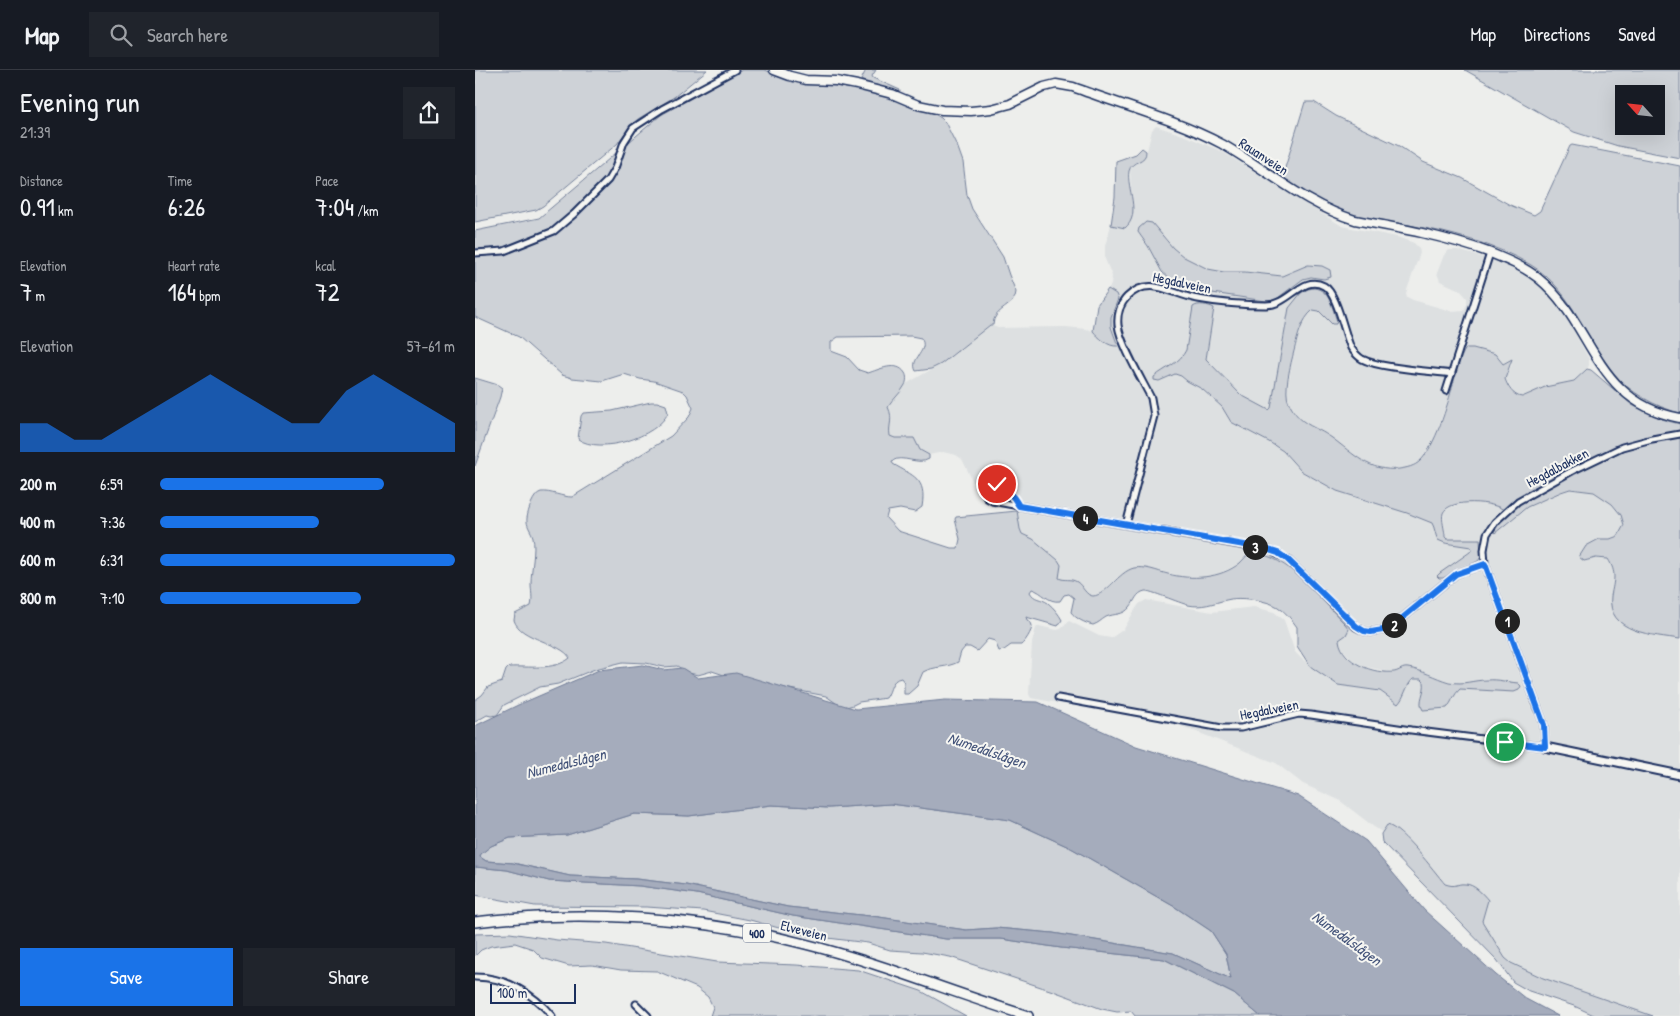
<!DOCTYPE html>
<meta charset="utf-8">
<style>
body{margin:0;font-family:"Patrick Hand",sans-serif;background:#20242c;color:#f1f3f6;height:100vh;display:flex;flex-direction:column;font-size:19px;white-space:nowrap}
*{box-sizing:border-box;margin:0}
p{font-size:16px;color:#9ea1a6}
.icon{flex:none;width:28px;height:28px;fill:none;stroke:currentColor;stroke-width:2;stroke-linecap:round;stroke-linejoin:round}
.map{position:relative;flex:1;overflow:hidden}
.panel{display:flex;flex-direction:column;background:#171b24;width:475px}
.panel>*{flex:none}
.needle{width:32px;rotate:297deg}
.fabs{position:absolute;left:1140px;top:15px;display:grid;gap:10px}
.fabs a{display:grid;place-items:center;width:50px;height:50px;border-radius:0px;background:#171b24;box-shadow:0 5px 20px #0002;font-size:25px}
.scale{position:absolute;left:15px;bottom:12px;width:86px;box-sizing:border-box;padding-left:5px;border:2px solid #1b2f5e;border-top:0;font-size:14px;line-height:18px;white-space:nowrap;color:#1b2f5e;-webkit-text-stroke:4px #f6f6f2;paint-order:stroke}
.pin{position:absolute;display:grid;place-items:center;width:42px;height:42px;color:#fff;margin:-21px;border:2px solid #fff;border-radius:50%;box-shadow:0 1px 5px #0007}
.km{position:absolute;width:25px;height:25px;margin:-12px;border-radius:50%;background:#222;color:#fff;font-size:14px;line-height:25px;text-align:center}
.round{display:grid;place-items:center;flex:none;width:52px;height:52px;border-radius:0px;background:#20242c}
.overview{display:flex;align-items:center;justify-content:space-between;height:85px;padding:0 20px}
h1{font-size:28px;font-weight:600;line-height:38px}
.figures{display:grid;grid-template-columns:repeat(3,1fr);gap:8px;height:85px;padding:5px 20px}
.figures div{display:grid;align-content:center}
.figures b{font-size:25px;font-weight:600}
.figures small{font-size:14px;font-weight:400}
.figures p{font-size:14px}
.chart{height:140px;padding:10px 20px}
.chart p{display:flex;justify-content:space-between}
.chart svg{width:100%;height:90px;margin-top:5px;fill:#1a73e8;opacity:.7}
.cta{display:flex;gap:10px;margin-top:auto;padding:10px 20px}
.cta a{flex:1;height:58px;border-radius:0px;background:#1a73e8;color:#fff;font-size:20px;font-weight:600;line-height:58px;text-align:center}
.cta a+a{background:#20242c;color:#f1f3f6}
ul{padding:0 20px;list-style:none;font-size:16px}
li{display:grid;grid-template-columns:80px 60px 1fr;align-items:center;height:38px}
li i{height:12px;border-radius:6px;background:#1a73e8}
header{display:flex;align-items:center;gap:30px;box-sizing:border-box;height:70px;padding:0 25px;background:#171b24;border-bottom:1px solid #363941}
header strong{font-size:24px}
nav{display:flex;gap:28px;margin-inline-start:auto;font-size:18px}
.search{width:350px;height:45px;background:#20242c;display:flex;align-items:center;gap:12px;box-sizing:border-box;padding:0 18px;border-radius:0px;color:#9ea1a6;font-size:19px}
main{display:flex;flex:1;min-height:0}
.map>svg:first-child{display:block}
</style>
<header>
<strong>Map</strong>
<div class="search"><svg class="icon" aria-label="search" viewBox="0 0 24 24"><circle cx="10" cy="10" r="6"/><path d="M15 15l6 6"/></svg>Search here</div>
<nav><a>Map</a><a>Directions</a><a>Saved</a></nav>
</header>
<main>
<section class="panel">
<div class="overview"><div><h1>Evening run</h1><p>21:39</p></div><a class="round"><svg class="icon" aria-label="share" viewBox="0 0 24 24"><path d="M12 15V3M7 8l5-5 5 5M5 13v7h14v-7"/></svg></a></div>
<div class="figures">
<div><p>Distance</p><b>0.91<small> km</small></b></div>
<div><p>Time</p><b>6:26</b></div>
<div><p>Pace</p><b>7:04<small> /km</small></b></div>
</div>
<div class="figures">
<div><p>Elevation</p><b>7<small> m</small></b></div>
<div><p>Heart rate</p><b>164<small> bpm</small></b></div>
<div><p>kcal</p><b>72</b></div>
</div>
<div class="chart"><p><span>Elevation</span>57–61 m</p>
<svg viewBox="0 0 160 44" preserveAspectRatio="none"><path d="M0 44V30L10 30L20 38L30 38L40 30L50 22L60 14L70 6L80 14L90 22L100 30L110 30L120 14L130 6L140 14L150 22L160 30V44z"/></svg>
</div>
<ul>
<li><b>200 m</b>6:59<i style="width:76%"></i></li>
<li><b>400 m</b>7:36<i style="width:54%"></i></li>
<li><b>600 m</b>6:31<i style="width:100%"></i></li>
<li><b>800 m</b>7:10<i style="width:68%"></i></li>
</ul>
<div class="cta"><a>Save</a><a>Share</a></div>
</section>
<div class="map">
<svg width="1205" height="946" viewBox="0 0 1205 946">
<rect width="100%" height="100%" fill="#edeeec"/>
<filter id="ink" filterUnits="userSpaceOnUse"><feTurbulence type="fractalNoise" baseFrequency=".02" numOctaves="2"/><feDisplacementMap in="SourceGraphic" scale="10" xChannelSelector="R" yChannelSelector="G"/><feConvolveMatrix kernelMatrix="1 2 1 2 8 2 1 2 1" color-interpolation-filters="sRGB"/></filter>
<g filter="url(#ink)">
<path fill="#dde0e1" fill-rule="evenodd" d="M681,56L708,65L746,81L867,156L922,167L939,173L944,178L945,183L931,223L932,227L938,230L976,241L989,240L992,234V228L985,220L965,211L962,203L969,185L974,180H982L1032,194L1053,206L1076,226L1095,254L1114,289V295L1112,299L1099,311L1071,317L1047,327L1039,324L1030,308L1037,294L1036,289L1028,294L1020,284L998,278H991L987,284L976,322L958,372L945,391L933,398L907,399L885,390L858,369L825,350L813,332L812,322L816,295L827,252L838,240L844,241L857,254H861L862,251L852,225L814,238L796,338L793,340L766,325L731,289L739,239L714,257L711,280L708,286L702,292L679,307V310L684,311L700,304L706,306L712,311L727,319L747,337L756,352L794,372L808,381L826,401L862,421L932,443L957,453L959,457L960,464L970,473L996,476L997,479L995,482L977,494L968,508L1002,491L1006,487L1002,468L988,471L972,469L970,466L968,444L970,440L976,437L990,433L1002,432L1016,434L1028,438L1030,440V447L1023,461L1052,437L1095,419L1119,422L1126,425L1137,434L1146,445L1149,455L1146,462L1143,466L1135,469H1124L1109,491L1121,488L1133,489L1139,498V511L1136,528L1165,562L1205,569V946H1178L1068,908L1036,893L1030,888L1006,851L1011,838L979,817L970,814L927,764L912,755L907,762L899,757L864,730L828,714L801,693L704,655L556,628L554,624L557,573L561,558L564,556L582,560L586,559L594,551L624,566L636,568L649,559L658,543L664,534L671,530L737,542L779,537L799,542L809,550L820,582L826,588L842,601L863,615L905,621L917,631L927,630L932,615L938,609H946L950,612V616L978,631L981,623L985,619L1018,621L1035,612L1009,609L992,614L982,613L971,611L935,598L922,602L911,601L886,596L877,590L864,575V570L871,565L848,532L831,514L771,486L766,492L758,497L743,504L728,508L705,506L671,498H659L651,502L642,508L627,522L619,526L613,525L607,517L594,509L586,510L583,508L586,495L583,490L558,469L547,464L545,459L542,441L515,435L509,432L504,424L487,389L481,385L468,382L454,385L445,380L439,368H419L415,366L414,361L417,347L413,337L431,314L466,294L515,255L523,258L591,257L611,259L618,261L638,276L642,270L636,257V247L643,229L641,224L633,219L636,215L637,206L630,189V176L636,155L649,158L654,154L657,147L655,98L671,85L677,60ZM663,162L690,167L698,178L709,187L733,199L749,202H770L807,206L833,195L847,196L855,200L849,209L836,207L828,209L816,219L687,202L673,176Z"/>
<path fill="#ced2d7" stroke="#74809a" fill-rule="evenodd" d="M0,0H232L199,27L163,49L156,55L142,74L68,136L61,140L0,152Z
M267,0H290L314,9L333,13L375,17L412,26L458,43L466,48L470,52L483,78L488,92L492,125L497,139L528,187L534,205L541,222C541,237 518,238 518,255H515L466,294L456,299L441,301C434,288 455,281 446,268L436,266L363,267L356,272V281L372,287L384,300L393,303C403,300 422,290 430,303C432,306 432,311 430,315C426,323 418,329 413,337C419,350 413,354 415,366L420,368H439L445,380L454,385V389C443,396 428,384 417,391L418,394C438,406 452,408 447,437L440,442L425,439L413,441L411,448L423,461L476,478H483L485,469L480,449L481,447L542,441L545,459L547,464L558,469L583,490L586,495L584,508C589,511 596,508 602,512C607,515 611,526 618,526C632,525 643,502 659,498C671,496 681,501 693,504C716,510 745,509 765,493C769,489 772,485 776,482C815,486 844,528 870,554L874,559L871,565L864,570C867,593 899,604 919,602C925,601 927,597 933,598C947,600 960,608 974,612C991,615 997,610 1012,610C1022,609 1032,612 1043,613L1046,616L1044,620L1039,622L985,619C979,624 977,632 972,638L948,640C942,631 951,622 949,612L946,609H938C930,617 930,627 923,634L905,621L863,615L842,601L835,596L822,576V557C817,550 811,542 803,537C792,530 764,526 751,530C738,533 727,538 713,535C705,533 674,520 670,521C661,523 660,531 655,537C648,546 640,543 631,547C626,550 624,553 618,555C610,553 601,549 596,542L599,528L594,524L589,525L585,531C573,533 568,522 557,519L555,522C559,530 566,528 573,533C578,537 584,544 587,550L583,556L551,547L552,550C554,551 557,553 557,556C557,561 550,572 546,575H536L529,580L524,581L520,571L513,569L502,581L495,577H490L486,582L483,592C472,598 459,596 448,602L442,616L433,624H429V612L426,608C415,610 417,620 411,628L384,632L378,635L368,638L351,626L258,608L237,601L223,605L214,603L202,596L189,597L171,593L148,592L120,599L83,614L65,617L29,635L22,645L16,646L12,645L0,652V630L7,625L13,617L27,612L31,600L34,597C53,596 79,601 95,588C86,572 45,570 39,550L40,544L56,536C58,528 56,521 56,513C56,499 61,481 58,467C56,460 51,456 52,448C53,441 58,424 66,422C76,421 87,427 97,427L196,366L214,347L218,338L212,325L208,321L179,311L165,309L149,304L127,311L97,308L87,305L44,267L0,247V161L64,148L186,45Z
M391,0H401L397,6L398,8L425,20L424,22L388,11L386,10Z
M990,0H1205V88L1143,76L1099,62ZM1149,24H1181V56H1149Z
M830,32H839L861,46L924,76L948,92L987,108L1035,135L1059,145L1065,141L1095,76L1097,75L1205,96V343C1181,337 1153,322 1138,302C1110,267 1096,219 1056,195C1021,174 973,162 934,155C916,152 896,150 878,145C853,137 828,123 808,107L807,104L810,98Z
M667,78L671,81C672,93 656,90 654,101C651,118 667,144 650,158L636,155L640,127L641,91L661,84Z
M671,152L677,153L698,178L709,187L733,199L749,202H770L807,206L833,195L847,196L855,200L856,207L849,209L836,207L828,209L800,230L791,231L717,220L697,211L687,202L673,176L663,162L664,158Z
M839,218C855,220 857,238 862,251L861,254H857L844,241L838,240C826,250 823,266 819,281C816,293 808,322 814,333C825,356 839,355 857,368C879,384 894,402 924,399C932,398 940,396 945,391C960,377 973,334 978,314C982,302 984,289 991,278H998L1020,284L1028,294L1037,289L1030,309C1033,317 1038,326 1047,327L1070,317L1099,311L1112,299L1116,300L1157,335L1189,350L1205,354V569C1179,565 1131,563 1136,526C1139,510 1142,503 1133,489L1121,488L1109,491L1104,487L1111,476L1124,469H1135L1143,466L1149,455L1146,445L1137,434L1119,422L1095,419L1086,422L1052,437L1020,463L1019,462C1023,454 1030,450 1030,441C1020,431 974,428 968,443C966,449 970,460 970,467L972,469H1005L1006,487L1003,491L968,508H964L962,506L965,503L995,482L997,479L996,477L970,473L963,470C960,465 960,458 957,453L932,443L862,421L826,401L808,381L794,372L756,352L747,337L727,319L712,311L706,306L700,304L684,311L679,310V307C690,298 705,293 711,280L718,237C723,233 734,235 739,238L731,289L766,325L794,340L796,338L814,238L826,223L833,219Z
M633,219L641,224L643,229L636,247V257L643,276C633,277 624,268 618,261L622,235Z
M0,308L23,315L27,318L25,327L0,396Z
M176,332H182L191,335L193,343C182,367 125,385 103,369L106,346L108,343L137,341Z
M416,734L535,750L596,778L700,837L736,861L751,884L756,909L698,883L578,863L521,858L491,860L404,847L313,837L211,815L161,809L95,806L38,793L11,791L5,787V784L16,776L35,768L92,765L159,744L214,746L296,735L354,738Z
M912,755C927,758 959,801 970,814C982,818 981,813 990,814C999,814 1008,824 1013,830L1007,851L1030,888L1036,893L1068,908L1178,946H1121L1099,936L1054,921L1038,912L1022,890L907,772L906,764Z
M0,797L32,800L74,811L165,816L222,824L318,846L471,869H526L586,878L689,889L759,924L785,946H660L656,941L642,942L627,939L581,922L475,887L447,882L415,880L393,873L329,865L275,850L228,841L172,837L60,836L0,825Z
M35,863L82,870L131,874L242,892L321,895L383,900L446,921L491,946H235L238,937L233,927L222,918L182,901L146,900L117,895L94,896L67,888L58,879L40,873L16,876L6,880L0,886V864Z"/>
<path fill="#a5acbc" stroke="#6e7a96" fill-rule="evenodd" d="M168,595L189,600L207,598L223,608L261,603L381,639L470,630L563,632L661,676L823,726L891,771L949,840L1021,905L1051,929L1083,946H785L759,924L689,889L586,878L526,869H471L318,846L222,824L165,816L74,811L32,800L0,797V656L43,635L124,600ZM416,734L535,750L596,778L700,837L736,861L751,884L756,909L698,883L578,863L521,858L491,860L404,847L313,837L211,815L161,809L95,806L38,793L11,791L5,787L6,784L16,776L35,768L92,765L159,744L214,746L296,735L354,738Z"/>
<g fill="none" stroke-linecap="round" stroke-linejoin="round">
<defs>
<path id="minor" d="M0,183L29,181L79,161L99,144L133,110L140,98L149,72L158,58L187,39L260,0
M971,321L1015,183
M544,436L517,431L512,428L511,419L513,415L518,413L527,416L544,436L794,480L812,489L881,557L889,561L896,562L914,559L981,504L1010,494L1069,655L1070,677L936,660L836,645L824,644L766,658H747L583,628
M651,455L679,346L676,328C667,310 645,273 643,255C642,245 645,234 652,227C675,204 697,225 723,229C745,233 769,235 791,235C815,235 827,204 849,216C862,223 869,263 876,278C879,282 882,286 887,289C904,298 955,301 977,304
M1010,494L1009,480L1012,464L1020,452L1043,431L1097,401L1147,377L1177,369L1205,364
M0,907C30,907 58,923 77,946
M161,934L173,946"/>
<path id="tertiary" d="M1070,677L1205,705"/>
<path id="secondary" d="M299,0L315,6L331,10L361,11L382,15L417,24L443,35L467,40L496,41L516,39L535,34L569,17L581,14L598,17C646,35 702,50 747,74C791,99 831,135 880,150C925,158 969,166 1013,182C1030,189 1048,196 1063,208C1119,253 1118,332 1205,348"/>
<path id="trunk" d="M0,852C109,839 224,847 330,874C406,893 478,923 553,946"/>
</defs>
<use href="#minor" stroke="#1b2f5e" stroke-width="9"/>
<use href="#tertiary" stroke="#1b2f5e" stroke-width="11"/>
<use href="#secondary" stroke="#1b2f5e" stroke-width="11"/>
<use href="#trunk" stroke="#1b2f5e" stroke-width="12"/>
<use href="#minor" stroke="#f6f6f2" stroke-width="5"/>
<use href="#tertiary" stroke="#f6f6f2" stroke-width="7"/>
<use href="#secondary" stroke="#f6f6f2" stroke-width="8"/>
<use href="#trunk" stroke="#f6f6f2" stroke-width="9"/>
</g>
</g>
<g fill="none" stroke-linecap="round" stroke-linejoin="round" filter="url(#ink)">
<defs>
<path id="route" d="M522,414C532,418 539,427 544,436L787,478L803,483L812,489L881,556L889,561L896,562L914,559L981,504L1010,494L1069,655L1070,677L1030,672"/>
</defs>
<use href="#route" stroke="#fff" stroke-width="10"/>
<use href="#route" stroke="#1a73e8" stroke-width="6"/>
</g>
<g text-anchor="middle" dominant-baseline="central" stroke-width="4" stroke-linejoin="round" paint-order="stroke">
<rect fill="#f6f6f2" stroke="#5d6b8a" stroke-width="1" x="268" y="853.5" width="28" height="19" rx="4"/>
<g font-size="12" font-weight="bold" fill="#1b2f5e">
<text x="282" y="863">400</text>
</g>
<g font-size="14" fill="#1b2f5e" stroke="#f6f6f2">
<text transform="translate(789 86) rotate(33)">Rauanveien</text>
<text transform="translate(707 212) rotate(12)">Hegdalveien</text>
<text transform="translate(1082 397) rotate(-28)">Hegdalbakken</text>
<text transform="translate(794 639) rotate(-11)">Hegdalveien</text>
<text transform="translate(329 860) rotate(14)">Elveveien</text>
</g>
<g font-size="15" font-style="italic" fill="#44547a" stroke="#f6f6f2">
<text transform="translate(512 680) rotate(19)">Numedalslågen</text>
<text transform="translate(91 693) rotate(-14)">Numedalslågen</text>
<text transform="translate(872 868) rotate(36)">Numedalslågen</text>
</g>
</g>
</svg>
<div class="fabs">
<a><svg class="needle" viewBox="-14 -14 28 28"><path d="M0-13l5 13h-10z" fill="#e53935"/><path d="M0 13l5-13h-10z" fill="#9ea1a6"/></svg></a>
</div>
<div class="scale">100 m</div>
<div class="pin" style="left:1030px;top:672px;background:#1e9e55"><svg class="icon" aria-label="arrive" viewBox="0 0 24 24"><path d="M6 21V4h12l-3 4 3 4H6"/></svg></div>
<div class="pin" style="left:522px;top:414px;background:#d93025"><svg class="icon" aria-label="check" viewBox="0 0 24 24"><path d="M5 12l5 5 9-10"/></svg></div>
<b class="km" style="left:1032px;top:551px">1</b>
<b class="km" style="left:919px;top:555px">2</b>
<b class="km" style="left:780px;top:477px">3</b>
<b class="km" style="left:610px;top:448px">4</b>
</div>
</main>
